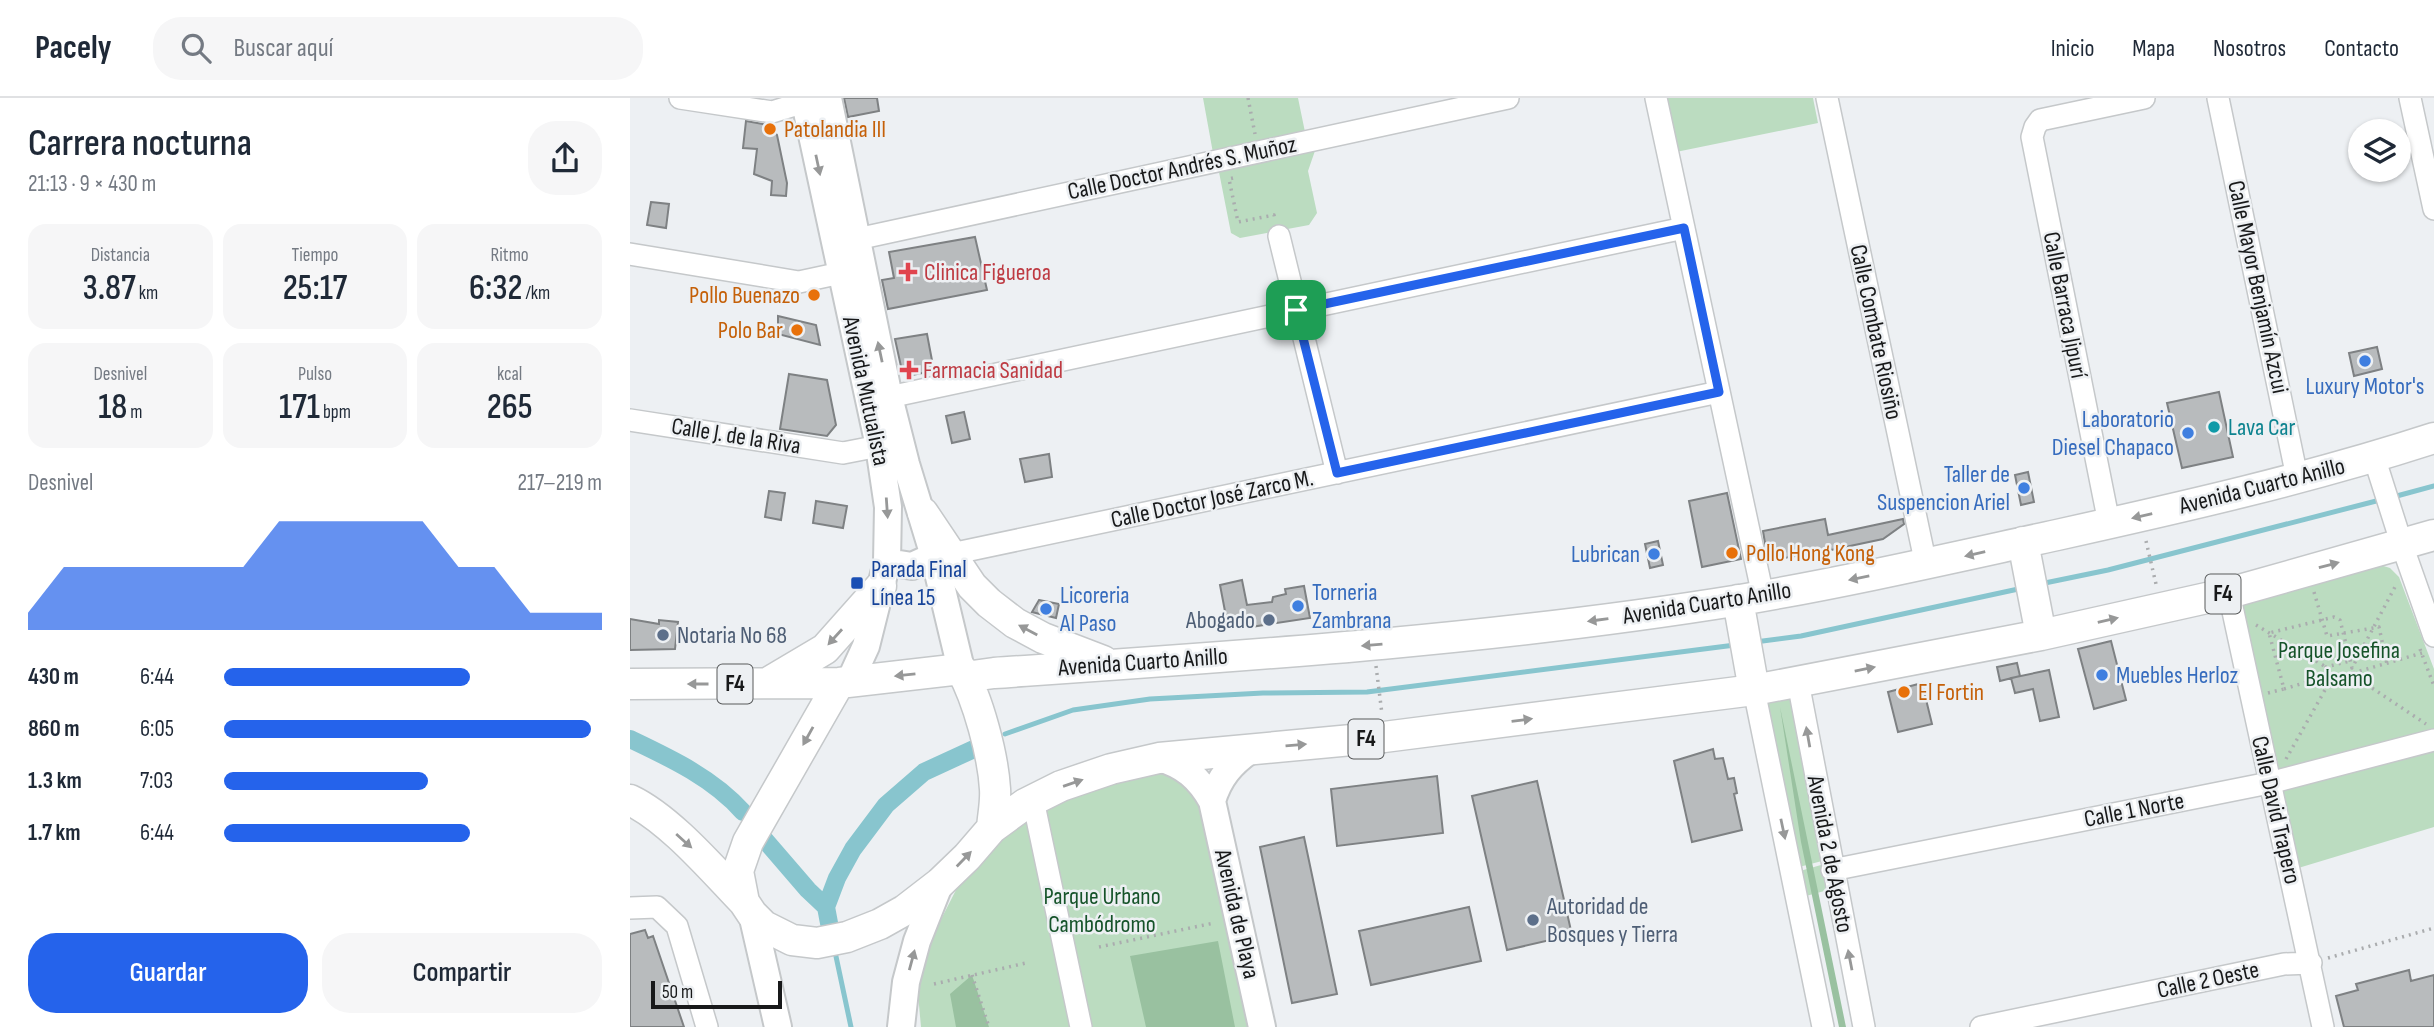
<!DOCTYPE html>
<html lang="es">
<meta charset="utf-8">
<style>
body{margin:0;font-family:"Sofia Sans Condensed",sans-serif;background:#f6f6f7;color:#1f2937;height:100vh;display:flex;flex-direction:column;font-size:26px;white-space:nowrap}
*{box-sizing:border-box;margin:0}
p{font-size:23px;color:#747a83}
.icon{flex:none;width:38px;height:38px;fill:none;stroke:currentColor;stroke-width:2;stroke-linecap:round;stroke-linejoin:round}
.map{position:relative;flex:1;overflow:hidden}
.side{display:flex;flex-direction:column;background:#fff;width:630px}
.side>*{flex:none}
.buttons{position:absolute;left:1718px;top:21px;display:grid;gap:14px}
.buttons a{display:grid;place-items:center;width:63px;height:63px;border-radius:50%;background:#fff;box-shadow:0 2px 5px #0004;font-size:35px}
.scale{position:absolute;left:21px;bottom:18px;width:131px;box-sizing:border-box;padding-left:7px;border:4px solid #18191a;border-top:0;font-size:19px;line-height:24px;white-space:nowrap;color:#18191a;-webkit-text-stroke:5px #edf0f3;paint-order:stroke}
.pin{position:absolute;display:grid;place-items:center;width:60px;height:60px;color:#fff;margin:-30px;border-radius:14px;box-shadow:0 4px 10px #0006}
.round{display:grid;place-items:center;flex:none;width:74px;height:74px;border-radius:28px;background:#f6f6f7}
.headline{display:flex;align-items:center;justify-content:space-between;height:119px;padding:0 28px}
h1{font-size:38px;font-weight:600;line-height:52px}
.stats{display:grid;grid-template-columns:repeat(3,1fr);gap:10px;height:119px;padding:7px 28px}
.stats div{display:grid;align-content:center;border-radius:18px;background:#f6f6f7;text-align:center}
.stats b{font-size:35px;font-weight:600}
.stats small{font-size:19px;font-weight:400}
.stats p{font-size:19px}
.chart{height:196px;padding:14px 28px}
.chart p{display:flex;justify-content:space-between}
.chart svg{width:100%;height:126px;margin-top:7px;fill:#2563eb;opacity:.7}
.button{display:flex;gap:14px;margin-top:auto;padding:14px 28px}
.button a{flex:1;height:80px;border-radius:28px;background:#2563eb;color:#fff;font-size:28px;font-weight:600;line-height:80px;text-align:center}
.button a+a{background:#f6f6f7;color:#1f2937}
ul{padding:0 28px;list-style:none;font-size:23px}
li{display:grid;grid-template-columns:112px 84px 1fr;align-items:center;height:52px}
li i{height:18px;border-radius:9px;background:#2563eb}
header{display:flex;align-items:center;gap:42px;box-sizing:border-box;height:98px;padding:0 35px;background:#fff;border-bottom:2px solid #e0e1e3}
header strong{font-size:33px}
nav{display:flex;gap:38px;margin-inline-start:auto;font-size:24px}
.search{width:490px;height:63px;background:#f6f6f7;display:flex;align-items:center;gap:18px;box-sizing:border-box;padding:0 24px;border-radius:28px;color:#747a83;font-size:26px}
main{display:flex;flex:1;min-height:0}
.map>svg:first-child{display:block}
</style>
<header>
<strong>Pacely</strong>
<div class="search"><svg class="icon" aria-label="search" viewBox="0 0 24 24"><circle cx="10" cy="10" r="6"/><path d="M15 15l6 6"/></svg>Buscar aquí</div>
<nav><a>Inicio</a><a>Mapa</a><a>Nosotros</a><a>Contacto</a></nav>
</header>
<main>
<section class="side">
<div class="headline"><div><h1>Carrera nocturna</h1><p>21:13 · 9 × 430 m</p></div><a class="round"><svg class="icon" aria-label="share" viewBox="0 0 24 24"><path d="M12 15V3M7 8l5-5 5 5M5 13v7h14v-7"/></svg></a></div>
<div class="stats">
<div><p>Distancia</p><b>3.87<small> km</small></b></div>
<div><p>Tiempo</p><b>25:17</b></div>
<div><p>Ritmo</p><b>6:32<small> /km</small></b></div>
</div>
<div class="stats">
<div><p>Desnivel</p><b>18<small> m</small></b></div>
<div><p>Pulso</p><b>171<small> bpm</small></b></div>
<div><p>kcal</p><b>265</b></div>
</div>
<div class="chart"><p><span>Desnivel</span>217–219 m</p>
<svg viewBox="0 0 160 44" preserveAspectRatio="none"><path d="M0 44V38L10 22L20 22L30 22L40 22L50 22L60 22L70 6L80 6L90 6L100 6L110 6L120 22L130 22L140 38L150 38L160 38V44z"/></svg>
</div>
<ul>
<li><b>430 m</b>6:44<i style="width:65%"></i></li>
<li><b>860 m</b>6:05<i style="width:97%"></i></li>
<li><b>1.3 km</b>7:03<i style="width:54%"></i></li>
<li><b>1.7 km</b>6:44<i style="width:65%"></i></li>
</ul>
<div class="button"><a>Guardar</a><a>Compartir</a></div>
</section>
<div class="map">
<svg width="1804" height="929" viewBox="0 0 1804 929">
<rect width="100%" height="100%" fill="#edf0f3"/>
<path fill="#bbdcc0" d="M573,0H668L675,34L583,55Z
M1036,0H1183L1188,25L1046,54Z
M687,47L678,73L687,115L679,127L610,140L601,135L588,69Z
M1747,466L1760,470L1769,479L1804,571V632L1645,674L1606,501Z
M1160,598L1192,763L1169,769L1134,603Z
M1804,652V729L1665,771L1650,696L1656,688Z
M519,671C547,678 556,680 569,707L619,929H291L287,885L302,839L327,790L367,746L403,716L459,689Z
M1191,767L1198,792L1176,798L1170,773Z"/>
<path fill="#99c1a0" d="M1150,609L1216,929H1209L1171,744Z
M588,843L605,929H516L500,858Z
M342,877L359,929H326L320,896Z"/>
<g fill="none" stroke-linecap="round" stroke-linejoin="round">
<path stroke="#88c5ce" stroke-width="5" d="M1763,399L1804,388
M1410,486L1478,472L1754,401
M1125,544L1171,538L1393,490
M375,636L443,612L520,601L633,595L737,594L1105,547
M196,809L201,833
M204,849L221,929"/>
<path stroke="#88c5ce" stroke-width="18" d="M0,641C40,660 83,680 113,714
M134,741L178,792L196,809
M199,825L196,809L207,780L223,751L256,707L294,674L344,651"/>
</g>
<path fill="#b8bbbd" stroke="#7e8183" stroke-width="2" d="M214,0H247L249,13L218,19Z
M116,23L138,27L147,37L157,85L156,98L141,97L142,83L124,76L127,51L113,50Z
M21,104L39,106L36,130L17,127Z
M345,139L357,192L258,211L252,182L264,180L259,154Z
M148,218L186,227L190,247L148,236Z
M297,236L304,273L282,277L272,273L265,241Z
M1747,249L1752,271L1724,278L1719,255Z
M159,276L197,282L206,327L197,338L150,331Z
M1589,294L1603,359L1552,370L1537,305Z
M334,314L340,341L322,345L316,318Z
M419,356L422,379L395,384L390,361Z
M1398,374L1404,404L1391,407L1385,377Z
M139,393L155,395L151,422L135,419Z
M1097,395L1111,461L1072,469L1059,403Z
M186,403L217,408L213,430L183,425Z
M1195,421L1198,437L1273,421L1274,426L1253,441L1201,452L1148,461L1136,451L1133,433Z
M1028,443L1033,467L1020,470L1015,446Z
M612,482L617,507L642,504L643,499L656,496L655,491L674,488L680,520L621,529V524L598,529L590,487Z
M409,502L429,506L426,520L402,514Z
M0,521L29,526V522L48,524L45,551L0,552Z
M1481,543L1496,602L1464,611L1448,551Z
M1387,565L1390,578L1370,583L1367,569Z
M1419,572L1429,619L1410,623L1403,591L1385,595L1381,580Z
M1292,585L1302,626L1268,634L1258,594Z
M1083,651L1085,661L1093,660L1098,681L1104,680L1107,695L1104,696L1112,732L1062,744L1044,663Z
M807,678L813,735L707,748L701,691Z
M907,683L942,837L877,852L842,698Z
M674,739L707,896L662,905L630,749Z
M839,809L851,863L741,887L729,833Z
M15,832L18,840L23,838L54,929H0V836Z
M1779,872L1781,883L1804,877V929H1714L1706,898L1728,892L1726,886Z"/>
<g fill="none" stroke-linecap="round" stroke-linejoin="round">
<defs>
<path id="minor" d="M50,0L142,14L175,4
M1026,0L1133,498
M1197,0L1296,467
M1588,0L1667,379
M1780,0L1804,111
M649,138L707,375
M227,141L878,0
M0,156L169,184L211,175
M259,299L1054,130
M0,322L213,355L249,348
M1744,359L1772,447L1804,538
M1479,425L1402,39L1405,29L1410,22L1514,0
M321,456L1089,294
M1599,495L1693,929
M1168,584L1234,929
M1124,592L1193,929
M403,702L451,929
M1202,772L1639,685L1804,642
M0,810L27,809L47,828L77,929
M1351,929L1654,866L1681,865"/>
<path id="major" d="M174,0L249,348L258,409L257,464L236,548L220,583
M198,0L259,299L276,366L304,458L331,571
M257,464L282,468L304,458
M529,660C554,667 569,680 582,703L632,929
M582,703C589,680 601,665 622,651
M122,816L148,929
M271,929L276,884L287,843L310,785"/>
<path id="highway" d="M293,415L342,488L359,505L385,525L413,540L473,563
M1393,444L1411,537
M1108,502L1124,592
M335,579L364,575C613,558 863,542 1110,502C1217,484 1321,460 1427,437C1553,409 1681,380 1804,340
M141,583L195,551L251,488
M209,585L118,744L108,773L114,804L122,816L134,828L162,842L187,845L217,839L250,826L275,812L310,785L337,759L362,730L395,706L431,688L481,671L529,660L754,639L1124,592L1411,537L1599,495L1804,437
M0,586L209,585L331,571C348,601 363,657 365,691C366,704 363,717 362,730
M0,702C40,721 83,772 114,804"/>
</defs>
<use href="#minor" stroke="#c5c8ca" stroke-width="24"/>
<use href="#major" stroke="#c5c8ca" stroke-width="30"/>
<use href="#highway" stroke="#c5c8ca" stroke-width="33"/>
<path stroke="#aaacae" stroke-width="3.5" stroke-dasharray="2 5" stroke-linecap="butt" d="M618,0L625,36
M603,80L599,81L608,124L644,117L645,122
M1516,443L1526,486
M1684,494L1697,538L1749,529L1757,566
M1626,527L1696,569
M1790,551L1804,588
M746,568L752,616
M1723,575L1792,555
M1697,577L1696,569L1720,563
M1724,580L1730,582L1796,626
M1654,591L1697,578L1700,588L1724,580L1722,570
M1638,595L1654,591L1639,535L1704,519L1710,522L1722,570L1766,487
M1656,661L1695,592L1700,588
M469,849L584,825
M1698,860L1804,830
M342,877L359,929
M304,886L396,865"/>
<use href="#minor" stroke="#fff" stroke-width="21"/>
<use href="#major" stroke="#fff" stroke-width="26"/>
<use href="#highway" stroke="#fff" stroke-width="30"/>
</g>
<defs><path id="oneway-solid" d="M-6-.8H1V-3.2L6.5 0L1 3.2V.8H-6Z" transform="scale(1.75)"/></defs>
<g fill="#979898">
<use href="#oneway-solid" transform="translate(188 67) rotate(78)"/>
<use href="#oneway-solid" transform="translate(250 254) rotate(-102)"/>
<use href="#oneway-solid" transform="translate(257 410) rotate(86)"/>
<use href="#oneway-solid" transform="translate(1512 418) rotate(167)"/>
<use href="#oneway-solid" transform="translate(1345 456) rotate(167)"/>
<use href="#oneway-solid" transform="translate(1699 467) rotate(-15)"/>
<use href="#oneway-solid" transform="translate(1229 480) rotate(169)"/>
<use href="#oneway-solid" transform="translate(968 522) rotate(172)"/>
<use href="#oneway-solid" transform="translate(1478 522) rotate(-13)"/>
<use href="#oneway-solid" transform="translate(398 532) rotate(-152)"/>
<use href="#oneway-solid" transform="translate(205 539) rotate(132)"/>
<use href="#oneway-solid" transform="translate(742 547) rotate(175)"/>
<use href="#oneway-solid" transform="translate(1235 571) rotate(-11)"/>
<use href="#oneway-solid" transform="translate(275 577) rotate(174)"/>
<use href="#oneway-solid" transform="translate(68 586) rotate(180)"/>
<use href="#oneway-solid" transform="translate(892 622) rotate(-7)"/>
<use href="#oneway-solid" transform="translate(178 638) rotate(119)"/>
<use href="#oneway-solid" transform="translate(1178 639) rotate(-100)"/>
<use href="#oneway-solid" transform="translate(666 647) rotate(-5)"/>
<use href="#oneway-solid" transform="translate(443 685) rotate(-19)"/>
<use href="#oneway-solid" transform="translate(1153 731) rotate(78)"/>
<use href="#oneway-solid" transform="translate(54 743) rotate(42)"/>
<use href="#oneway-solid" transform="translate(334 761) rotate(-46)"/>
<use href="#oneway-solid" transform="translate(282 862) rotate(-75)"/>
<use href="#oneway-solid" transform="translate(1220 862) rotate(-101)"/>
</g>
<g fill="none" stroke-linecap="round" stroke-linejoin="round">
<defs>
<path id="route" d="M1054,130L1089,294L707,375L666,212Z"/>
</defs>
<use href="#route" stroke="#fff" stroke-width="14"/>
<use href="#route" stroke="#2563eb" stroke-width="9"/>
</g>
<g fill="#e8710a" stroke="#edf0f3" stroke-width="2.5">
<circle cx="140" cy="31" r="7"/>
<circle cx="184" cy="197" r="7"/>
<circle cx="167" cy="232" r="7"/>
<circle cx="1102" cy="455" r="7"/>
<circle cx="1274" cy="594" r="7"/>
</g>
<g fill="#e0444e" stroke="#edf0f3" stroke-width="2.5">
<path d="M274.5 163.5h7v7h7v7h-7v7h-7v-7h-7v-7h7z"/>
<path d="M275.5 261.5h7v7h7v7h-7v7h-7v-7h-7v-7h7z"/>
</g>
<g fill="#3f7fe0" stroke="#edf0f3" stroke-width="2.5">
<circle cx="1735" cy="263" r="7"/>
<circle cx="1558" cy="335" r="7"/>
<circle cx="1394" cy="390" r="7"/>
<circle cx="1024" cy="456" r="7"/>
<circle cx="668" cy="508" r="7"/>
<circle cx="416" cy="511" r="7"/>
<circle cx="1472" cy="577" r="7"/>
</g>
<circle fill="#0f9aa8" stroke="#edf0f3" stroke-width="2.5" cx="1584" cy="329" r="7"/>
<rect fill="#1a4fb4" stroke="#edf0f3" stroke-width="2.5" x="220" y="478" width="14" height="14" rx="3.5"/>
<g fill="#5c6f8a" stroke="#edf0f3" stroke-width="2.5">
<circle cx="639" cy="522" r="7"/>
<circle cx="33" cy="537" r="7"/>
<circle cx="903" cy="822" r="7"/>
</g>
<g text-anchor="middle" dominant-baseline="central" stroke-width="5" stroke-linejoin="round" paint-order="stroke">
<g fill="#edf0f3" stroke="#585a5b" stroke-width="2">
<rect x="1575.5" y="476.5" width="35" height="39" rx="5"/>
<rect x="87.5" y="566.5" width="35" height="39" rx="5"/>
<rect x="718.5" y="621.5" width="35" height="39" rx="5"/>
</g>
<g font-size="23" font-weight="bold" fill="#18191a">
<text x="1593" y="496">F4</text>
<text x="105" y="586">F4</text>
<text x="736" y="641">F4</text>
</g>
<g font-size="24" fill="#c56008" stroke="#edf0f3" text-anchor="start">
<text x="154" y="31">Patolandia III</text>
<text x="170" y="197" text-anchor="end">Pollo Buenazo</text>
<text x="153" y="232" text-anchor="end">Polo Bar</text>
<text x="1116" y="455">Pollo Hong Kong</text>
<text x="1288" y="594">El Fortin</text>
</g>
<g font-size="24" fill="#18191a" stroke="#edf0f3">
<text transform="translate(552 70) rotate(-12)">Calle Doctor Andrés S. Muñoz</text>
<text transform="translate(1628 189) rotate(78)">Calle Mayor Benjamín Azcui</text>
<text transform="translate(1435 207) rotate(79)">Calle Barraca Jipurí</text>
<text transform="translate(1246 234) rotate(78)">Calle Combate Riosiño</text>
<text transform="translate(236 293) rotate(78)">Avenida Mutualista</text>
<text transform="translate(106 338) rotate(9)">Calle J. de la Riva</text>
<text transform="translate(1632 388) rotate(-14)">Avenida Cuarto Anillo</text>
<text transform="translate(582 401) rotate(-12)">Calle Doctor José Zarco M.</text>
<text transform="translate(1077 505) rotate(-9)">Avenida Cuarto Anillo</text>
<text transform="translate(513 564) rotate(-4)">Avenida Cuarto Anillo</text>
<text transform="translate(1504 712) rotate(-11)">Calle 1 Norte</text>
<text transform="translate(1646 712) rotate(77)">Calle David Trapero</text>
<text transform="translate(1200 756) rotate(79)">Avenida 2 de Agosto</text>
<text transform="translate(607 816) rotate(77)">Avenida de Playa</text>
<text transform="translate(1578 882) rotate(-12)">Calle 2 Oeste</text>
</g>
<g font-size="24" fill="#be3a42" stroke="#edf0f3" text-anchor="start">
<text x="294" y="174">Clinica Figueroa</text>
<text x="293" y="272">Farmacia Sanidad</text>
</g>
<g font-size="24" fill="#366cbe" stroke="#edf0f3" text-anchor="end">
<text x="1735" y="288" text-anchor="middle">Luxury Motor's</text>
<text x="1544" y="321">Laboratorio<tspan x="1544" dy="28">Diesel Chapaco</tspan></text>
<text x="1380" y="376">Taller de<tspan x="1380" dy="28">Suspencion Ariel</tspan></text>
<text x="1010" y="456">Lubrican</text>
<text x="682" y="494" text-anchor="start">Torneria<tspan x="682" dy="28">Zambrana</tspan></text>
<text x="430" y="497" text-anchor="start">Licoreria<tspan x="430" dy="28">Al Paso</tspan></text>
<text x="1486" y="577" text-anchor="start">Muebles Herloz</text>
</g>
<g font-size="24" fill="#0d838f" stroke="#edf0f3" text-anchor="start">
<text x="1598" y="329">Lava Car</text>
</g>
<g font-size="24" fill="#164399" stroke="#edf0f3" text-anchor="start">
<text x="241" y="471">Parada Final<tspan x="241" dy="28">Línea 15</tspan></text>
</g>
<g font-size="24" fill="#4e5e75" stroke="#edf0f3" text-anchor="start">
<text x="625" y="522" text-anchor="end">Abogado</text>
<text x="47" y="537">Notaria No 68</text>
<text x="917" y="808">Autoridad de<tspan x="917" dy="28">Bosques y Tierra</tspan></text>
</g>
<g font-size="24" fill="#155329" stroke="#edf0f3">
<text x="1709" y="552">Parque Josefina<tspan x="1709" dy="28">Balsamo</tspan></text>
<text x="472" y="798">Parque Urbano<tspan x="472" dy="28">Cambódromo</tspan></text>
</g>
</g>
</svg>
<div class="buttons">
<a><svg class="icon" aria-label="layers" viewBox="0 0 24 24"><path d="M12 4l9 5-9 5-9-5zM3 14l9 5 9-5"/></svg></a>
</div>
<div class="scale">50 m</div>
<div class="pin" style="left:666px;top:212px;background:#1e9e55"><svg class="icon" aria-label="arrive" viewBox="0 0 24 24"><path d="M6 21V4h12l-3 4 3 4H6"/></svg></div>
</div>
</main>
